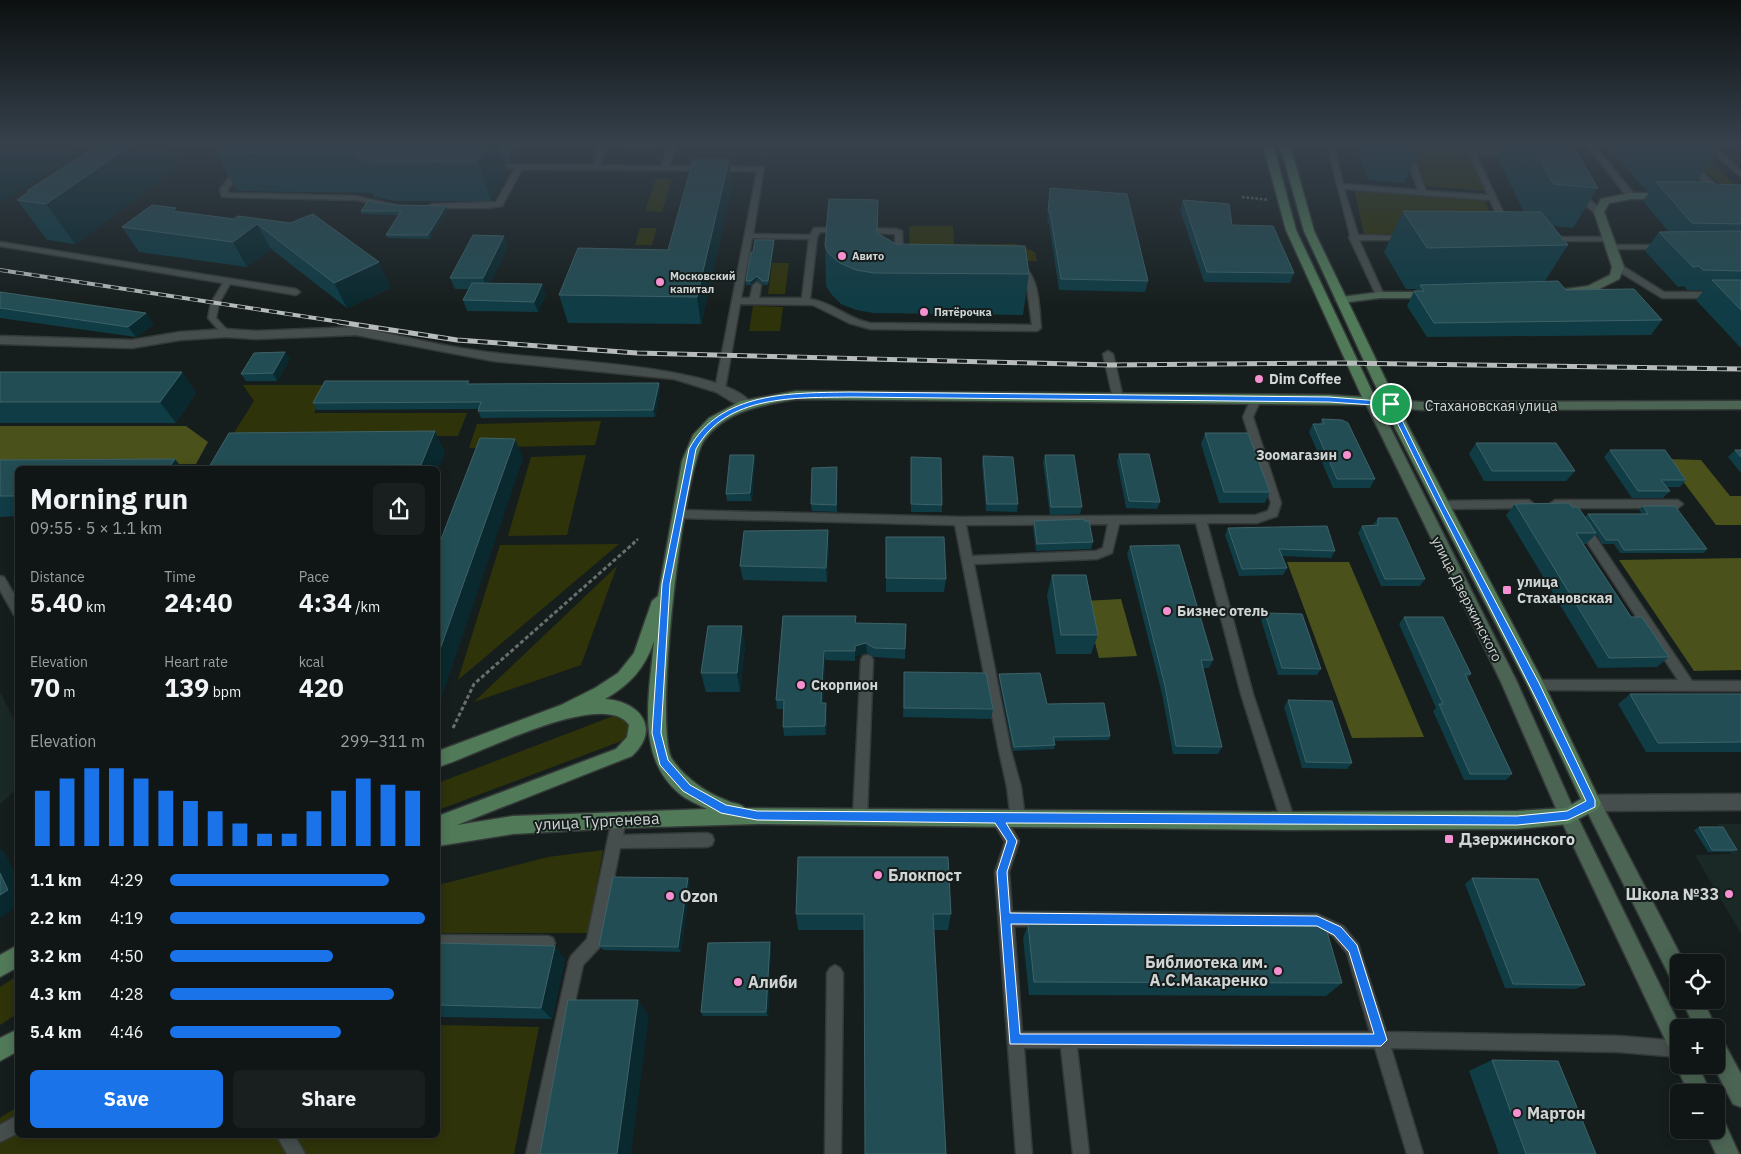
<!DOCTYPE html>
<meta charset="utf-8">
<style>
body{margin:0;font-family:"IBM Plex Sans",sans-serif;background:#191f1f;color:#f1f3f6;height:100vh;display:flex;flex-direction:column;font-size:19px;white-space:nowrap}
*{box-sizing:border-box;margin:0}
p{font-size:16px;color:#9c9fa1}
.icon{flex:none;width:28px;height:28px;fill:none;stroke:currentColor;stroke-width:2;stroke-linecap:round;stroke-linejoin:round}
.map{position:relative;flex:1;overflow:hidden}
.details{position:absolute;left:15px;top:466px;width:425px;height:672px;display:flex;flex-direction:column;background:#101616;border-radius:8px;box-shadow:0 2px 12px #0003,0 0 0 1px #303535}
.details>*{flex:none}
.buttons{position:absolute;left:1670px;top:954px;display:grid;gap:10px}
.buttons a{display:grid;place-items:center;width:55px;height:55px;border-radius:8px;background:#101616;box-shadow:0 2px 12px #0003,0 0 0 1px #303535;font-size:25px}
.pin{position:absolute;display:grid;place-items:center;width:42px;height:42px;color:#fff;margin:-21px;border:2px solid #fff;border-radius:50%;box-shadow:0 1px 5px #0007}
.round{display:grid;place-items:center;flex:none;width:52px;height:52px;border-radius:8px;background:#191f1f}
.head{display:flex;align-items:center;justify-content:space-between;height:85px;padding:0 15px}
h1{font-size:28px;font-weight:700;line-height:38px}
.figures{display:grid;grid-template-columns:repeat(3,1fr);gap:8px;height:85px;padding:5px 15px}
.figures div{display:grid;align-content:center}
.figures b{font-size:25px;font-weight:700}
.figures small{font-size:14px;font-weight:400}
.figures p{font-size:14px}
.chart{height:140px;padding:10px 15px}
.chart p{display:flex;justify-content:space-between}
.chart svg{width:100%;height:90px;margin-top:5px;stroke:#1a73e8;stroke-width:6}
.action{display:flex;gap:10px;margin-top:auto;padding:10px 15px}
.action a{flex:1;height:58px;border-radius:8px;background:#1a73e8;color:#fff;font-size:20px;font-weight:700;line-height:58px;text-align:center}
.action a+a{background:#191f1f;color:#f1f3f6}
ul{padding:0 15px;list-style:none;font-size:16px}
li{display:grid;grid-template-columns:80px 60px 1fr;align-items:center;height:38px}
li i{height:12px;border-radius:6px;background:#1a73e8}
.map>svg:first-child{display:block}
</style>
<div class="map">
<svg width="1741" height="1154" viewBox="0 0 1741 1154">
<rect width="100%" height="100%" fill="#161e1d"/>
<path fill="#1a2926" d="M0,692L18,727L17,789L0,804Z
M1717,824H1741V934L1695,855L1730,854L1731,847Z"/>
<path fill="#2f330a" d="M1410,145H1466L1489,191L1426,186Z
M1683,150H1698L1735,185L1720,184Z
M656,179H672L662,212L645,211Z
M1354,190L1485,201L1499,233L1364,234Z
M909,226H953L954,244H1016L1035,252L1037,261L910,260Z
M640,228H657L652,245H635Z
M772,263H789L785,294H768Z
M753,306L783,307L780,331H749Z
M243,385H329L314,413H467L458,436H232L254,401Z
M601,421L595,445L469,448L477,424Z
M586,455L567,535L508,536L531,457Z
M619,544L458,680L500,545Z
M617,566L581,665L474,702Z
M616,715L631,723L629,734L619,742L438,810V783Z
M603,850L588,933H438V885L548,857Z
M17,976V1014L0,1025V987Z
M438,1025L539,1027L514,1154H0V1118L17,1107L18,1136H438Z"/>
<path fill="#4b511b" d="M0,426H186L208,442L196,464L0,466Z
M1666,459L1701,460L1730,496H1741V525H1716Z
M1741,558V670L1694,671L1619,560Z
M1287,562H1349L1424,737L1352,738Z
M1121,599L1137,656L1099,658L1084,601Z"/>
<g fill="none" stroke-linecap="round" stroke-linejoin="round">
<defs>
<path id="lane" d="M600,145H607L600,165L662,166L668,145H675L669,166L764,167L753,234L810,235L814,228H844V232H820L817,237L810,299C832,302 848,319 870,323L1032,325L1026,279L1015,267L1019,265C1040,272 1039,309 1041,328L1037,331L870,329L849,323L813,305L740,304L725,389L720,392L717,391L715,389L757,171L522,169L502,206L487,208H432L428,206L432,204L496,202L515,168H490V164L593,165ZM752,238L809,239L802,298H759L761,285L757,282L753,285L750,298H741Z
M1327,145H1334L1343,184L1418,190L1402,145H1409L1426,191L1488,195L1465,145H1472L1474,150L1517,152V156H1514L1476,154L1509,225L1502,227L1490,200L1344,189L1358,235L1404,236L1408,238L1404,240H1359L1384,295L1383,297H1377L1349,237L1350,235Z
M1587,145H1594L1634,194V198H1628Z
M1666,145H1674L1721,190V194H1715Z
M1705,145H1713L1741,171V177Z
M237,168L244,170L228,189V193L356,196L395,205L391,207L356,200L222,197L220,189Z
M1575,193H1581L1602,210V214H1596L1575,197Z
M859,228L896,229L902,231L903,262L896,260L895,234L862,232H859Z
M1545,237H1607L1611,239L1607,241H1548L1544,239Z
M0,242L296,289L300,292L296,295L230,284L219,303L216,318L230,333L226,336L223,335L208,318L211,303L223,283L0,246Z
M1607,245H1663L1667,247L1663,249H1610L1606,247Z
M1615,265H1621L1664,292H1741V298H1662L1615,269Z
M1108,351L1113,354L1123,398L1118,401L1113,398L1103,354Z
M1256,396L1261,399L1253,417L1281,503L1277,516L1257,523H1207L1253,694L1295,821L1293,826L1288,827L1283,826L1281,821L1241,694L1196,523L1119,524L1112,553L1097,559L974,564L1011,751L1021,787L1025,819L1023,824L1018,825L1013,824L1011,819L1007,787L999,751L955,525L678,518L673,514L678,510L960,517L1256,515L1268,511L1271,503L1243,417L1251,399ZM1108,524L1103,548L1096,551L972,556L966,525Z
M1529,500L1534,504L1529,508L1440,509L1435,505L1440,501Z
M1555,500H1678L1683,504L1678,508H1555L1550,504Z
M1583,523L1587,524L1692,681H1741V691L1536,690L1532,689L1530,685L1532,681L1536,680H1678L1579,530L1578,527Z
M0,576L4,577L18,601V616L14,615L0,590Z
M867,655L871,656L873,660L867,817L865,821L860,823L855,821L853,817L861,660L863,656Z
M998,812L1003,813L1019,841L1009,872L1012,912L1317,914L1343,926L1358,944L1386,1032L1619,1036L1679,1041V1057L1619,1052L1391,1048L1423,1154H1407L1375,1048H1077L1089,1154H1073L1061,1048H1024L1032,1154H1016L995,872L1005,842L991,818L993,813ZM1014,926L1316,928L1333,936L1347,953L1370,1032H1022Z
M619,813L624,814L626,819L623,835L707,833L712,835L714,840L712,845L707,847L620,848L601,943L599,948L583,965L542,1154H526L569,961L571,956L587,939L612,819L614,814Z
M438,935L548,936L553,938L555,943L553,948L548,950L438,949Z
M835,965L840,968L843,973L841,1154H825L827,973L830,968Z
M18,1115V1133L0,1142V1125Z
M277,1136H295L305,1154H287Z"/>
<path id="street" d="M356,327C402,336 448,348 495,353C544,360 726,365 752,404L746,408L741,407L716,392L674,379L493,361L356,335L256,339L226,337L180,340L132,348L0,344V336L132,340L180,332L226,329L256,331Z
M1741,794V810L1592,811L1586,809L1583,803L1586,797L1592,795Z"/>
<path id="secondary" d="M1631,193H1666L1671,196L1666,199H1631L1609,203L1604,212L1624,267L1619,279L1595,291L1559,294V290L1588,286L1610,275L1612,267L1594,212L1601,199Z
M1380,292H1432L1438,295L1432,298H1380L1341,303L1335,300L1341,297Z
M1371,398L1422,402L1741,401V409L1422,410L1380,407L1517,682L1574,810L1681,1028H1679V1057L1672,1054L1562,822L1501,682L1365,402Z
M1592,795L1598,797L1684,962H1679V984L1672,981L1583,803L1586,797Z
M1682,1000H1703L1716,1028H1695Z
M1716,1038L1723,1041L1741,1074V1107L1733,1104L1713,1065H1716Z
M1679,1059V1065H1698L1710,1092H1688L1676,1065Z
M1716,1118L1724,1121L1739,1154H1716L1705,1130H1716Z"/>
<path id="primary" d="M1263,145H1273L1296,230L1377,402L1376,405L796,399C763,405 727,410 705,439C683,467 653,730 672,759C685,778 706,793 728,801C734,804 740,803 745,808L1288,812L1517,811L1566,808L1581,799L1529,688L1395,428L1304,231L1280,145H1290L1314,231L1409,428L1542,680L1601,803L1598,809L1568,824L1517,829L1288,830L757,824L619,828L513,834L438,846V816L616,749L627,737L629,725C603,687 474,757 438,767V751L561,705L595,688L618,673L634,653L652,601L658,596L682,461L693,435L709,418L741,401L796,391L1329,395L1362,397L1286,230ZM654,641C650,691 634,757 680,794C687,800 698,804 707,809L513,816L457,825L632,756C662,728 639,701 605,699C630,685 645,668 654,641Z
M18,945V967L0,977V955Z
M18,1029V1051L0,1061V1038Z"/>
</defs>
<use href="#lane" stroke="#343938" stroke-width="3"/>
<use href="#street" stroke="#343938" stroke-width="3"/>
<use href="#secondary" stroke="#343938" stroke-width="3"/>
<use href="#primary" stroke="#343938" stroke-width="3"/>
<path stroke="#686f6e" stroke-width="2.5" stroke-dasharray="2.5 2" stroke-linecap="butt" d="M1242,197L1269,200
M633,543L638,539"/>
<path stroke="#686f6e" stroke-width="3" stroke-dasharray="4 2.5" stroke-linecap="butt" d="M453,728L474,684L635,542"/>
<use href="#lane" fill="#454e4c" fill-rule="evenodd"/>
<use href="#street" fill="#454e4c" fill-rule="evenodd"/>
<use href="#secondary" fill="#4b6453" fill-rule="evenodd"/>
<use href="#primary" fill="#517a59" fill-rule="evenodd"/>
<defs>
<path id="rail-far1" d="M0,270L347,323"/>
<path id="rail" d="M339,322L457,340L637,353L1110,365L1342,363L1741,369"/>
</defs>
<use href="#rail-far1" stroke="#b7bcbb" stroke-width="4"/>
<use href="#rail" stroke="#b7bcbb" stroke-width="5"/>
<use href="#rail-far1" stroke="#161e1d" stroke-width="2.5" stroke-dasharray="8" stroke-linecap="butt"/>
<use href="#rail" stroke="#161e1d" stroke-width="3" stroke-dasharray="10" stroke-linecap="butt"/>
</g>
<path fill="#0f3c45" d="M98,145H168L180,166L75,244L47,240L17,200L28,192L27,191Z
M620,145H659L657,150H620Z
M1356,145H1418L1420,149L1404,183L1368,180Z
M1492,145H1572L1598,188L1573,228L1552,226L1568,245L1545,281L1566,290L1662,320L1651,335L1427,337L1407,306L1414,291H1416L1417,289H1406L1384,252L1403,211L1524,212L1497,157L1501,150L1493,149Z
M1605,145H1710L1718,152L1696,182L1715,184L1741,185V347H1740L1696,300L1704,290H1687L1684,286L1678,287L1645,251L1659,232L1668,231L1643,201L1650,191H1647Z
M1735,145H1741V151Z
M519,148L511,162H505L507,170L491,201H396L374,197L372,193L237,191L215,152Z
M729,160L732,187L701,324L568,323L559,295L668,250Z
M1050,188L1148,281L1145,292L1059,290L1049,223H1047Z
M1183,200L1232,225L1294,273L1290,283L1204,282L1180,210Z
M394,205L446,206L447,209L430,239L388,238L386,235L399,215L362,214L361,211Z
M179,212L234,219L290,223L391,288L347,308L271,249L247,267L139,252L122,227Z
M877,233L896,244L1029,274L1023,315L874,313L856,310L841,304L831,294L826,286L825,246Z
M774,244L768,285H763L757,280L751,285H746V281L753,252Z
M508,247L490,283L546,295L538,312L467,311L463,300L469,289H455L450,278Z
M0,292L154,324L136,337L0,318Z
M290,359L277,381H246L241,374Z
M0,372H182L196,393L176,423H0Z
M659,383L660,390L655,417L481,418L478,411L479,409L317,410L313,403L470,384Z
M1322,419L1375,479L1370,488H1333L1309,432L1313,424H1320Z
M1205,433L1270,492L1265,503H1219L1201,444Z
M1476,443L1575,471L1566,481H1484L1469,454Z
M1610,450L1686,480L1680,487H1667L1670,491L1663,498H1632L1604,457Z
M1735,450H1741V473L1728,457Z
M445,452L438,469H210L209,467Z
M1119,454L1160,502L1157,509L1126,508L1117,461Z
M754,455L755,462L752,501H727L726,494Z
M1045,455L1082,507L1080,514L1050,515L1043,462Z
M983,456L1018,504L1017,512L986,511L982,464Z
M0,460L18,469V516L0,517Z
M911,464L942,505V512H911Z
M837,475V512L812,511L811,504Z
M1515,504L1572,507L1585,517L1588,514H1642L1639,510L1643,506L1707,549L1704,553H1620L1614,544H1602L1596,534L1586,544H1583L1631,617L1669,657L1657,667L1598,668L1506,515Z
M1378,518L1425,579L1420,586H1381L1358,533L1362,526L1373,525Z
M1034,521H1084L1093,542L1091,549L1036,551L1033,528Z
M1228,528L1335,551L1331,558L1282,556L1287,568L1283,575L1239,576L1225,535Z
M886,537L946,579L944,592H886Z
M829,545L827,582L743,580L740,566Z
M1130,546L1213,660L1209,668H1203L1222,747L1218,754H1173L1162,694L1127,554Z
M1052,575L1098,635L1091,654H1056L1047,595Z
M18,588V599L13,595Z
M1265,613L1321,669L1317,675H1278L1261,620Z
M783,616L856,623L906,624L905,659L874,657L867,653L855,656V661L825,660L823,703L827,712L826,735L784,736L783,727V709H777L776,700Z
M1404,617L1471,674L1467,679L1512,774L1506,780H1464L1433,711L1436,708L1399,624Z
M745,645L740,692H706L701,673Z
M904,672L993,709L991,719L903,717Z
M999,674L1047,704L1110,736L1109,740L1054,741L1055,745L1054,749L1013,751L999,679Z
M1630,694H1741V752H1646L1618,704Z
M1288,700L1352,763L1347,769L1302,768L1284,707Z
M1699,827L1737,850L1732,852H1708L1694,830Z
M688,878L690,883L681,952L603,950L599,946Z
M1472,878L1585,985L1576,989L1505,988L1465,884Z
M796,914H951L948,930H798Z
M1028,924L1342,983L1326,996L1029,995L1023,938Z
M438,943L565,959L552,1019L438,1017Z
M771,947L768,1016H703L701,1012Z
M1492,1060L1596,1154H1499L1469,1071Z"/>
<path fill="#09292e" d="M71,145L76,153L66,159L67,160L0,203V146Z
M131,145H168L180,166L75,244L46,204Z
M487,145H501L500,147L507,170L491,201L478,161Z
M515,145H518L519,148L511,162L509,155Z
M729,160L732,187L701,324L697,297Z
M446,206L447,209L430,239L428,235Z
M257,224L271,249L247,267L233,242Z
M504,236L508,247L487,289L483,278Z
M774,240V244L768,285V281Z
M379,262L391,288L347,308L334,283Z
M757,276V280L751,285V281Z
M542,284L546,295L538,312L534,302Z
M146,313L154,324L136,337L128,327Z
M285,352L290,359L277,381L273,373Z
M182,372L196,393L176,423L160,402Z
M659,383L660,390L655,417L653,410Z
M435,431L445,452L438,470V469H423L421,465Z
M515,439L523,459L438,708V655Z
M754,455L755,462L752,501L750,493Z
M175,459L183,469H168Z
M828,530L829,545L827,582L826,568Z
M742,626L745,645L740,692L737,673Z
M866,643L867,653L855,656V661V646Z
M824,651L825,660L822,712L821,703Z
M826,703L827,712L826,735L825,726Z
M0,849L4,851L18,880V906L0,918Z
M688,878L690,883L681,952L678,947Z
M770,942L771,947L768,1016L766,1012Z
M555,946L565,959L552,1019L541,1008Z
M638,1000L649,1016L631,1154H617Z"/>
<path fill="#234d54" stroke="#3e6268" d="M98,145H131L46,204L17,200L30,191H27Z
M221,145H487L478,161L380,162L357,158L360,154L215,152Z
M500,145H515L509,155H503Z
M1382,145H1418L1420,149L1382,146Z
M1532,145H1572L1598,188L1553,184Z
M1667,145H1710L1718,152H1673Z
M693,160H729L697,297L559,295L578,248L668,250Z
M1656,182H1713L1715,184L1741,185V224L1692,223Z
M1050,188L1127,194L1148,281L1061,279L1050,212H1048Z
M829,199L878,200L877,233L896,244L1025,246L1029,274L874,273L856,270L840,263L829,254L825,246Z
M1183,200L1229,204L1232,225L1273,226L1294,273L1207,272Z
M368,201L394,205L446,206L428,235H386L401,211H361Z
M152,205L176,208L173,211L234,219L238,216L290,223L313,214L379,262L334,283L257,224L233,242L122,227Z
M1403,211L1541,212L1568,245L1427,248Z
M1741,231V271L1703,270L1699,266L1693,267L1659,232Z
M473,235L504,236L483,278H450Z
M755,240H774L768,281H762L757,276L751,281H746L751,252H753Z
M1712,280H1741V310Z
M1558,281L1566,290L1634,289L1662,320L1434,323L1414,291H1424L1420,285Z
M472,283L542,284L534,302L463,300Z
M0,292L146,313L128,327L0,308Z
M285,352L273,373L241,374L254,353Z
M0,372H182L160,402H0Z
M325,381H469L467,384L659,383L653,410L478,411L481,402L313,403Z
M1322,419L1342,420L1348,423L1375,479H1337L1313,424H1324Z
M435,431L421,465L209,467L229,433Z
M1205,433H1248L1270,492H1224Z
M480,438L515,439L438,655V547Z
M1476,443H1556L1575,471H1492Z
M1610,450H1665L1686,480H1661L1670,491H1638Z
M1735,450H1741V457Z
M1119,454H1149L1160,502L1129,501Z
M730,455H754L750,493L726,494Z
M1045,455H1074L1082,507H1051Z
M983,456L1013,457L1018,504H987Z
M911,457L941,458L942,505L911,504Z
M175,459L168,469H18V496H0V460Z
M837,467L836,505L811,504L812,468Z
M1569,503L1572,507H1578L1596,533H1576L1631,617H1642L1669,657L1609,658L1515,504Z
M1643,506H1675L1707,549L1624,550L1618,540H1606L1588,514H1648Z
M1378,518H1397L1425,579H1385L1362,526L1378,525Z
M1084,519V521H1089L1093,542L1037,544L1034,521Z
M1327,526L1335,551L1279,549L1287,568L1242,569L1228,528Z
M828,530L826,568L740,566L744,531Z
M886,537H944L946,579L886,578Z
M1179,545L1213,660H1201L1222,747L1176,746L1165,686L1130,546Z
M1052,575H1086L1098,635H1061Z
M18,588V595H13Z
M1265,613L1302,614L1321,669L1282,668Z
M783,616H856L855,623L906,624L905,649L874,648L866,643L855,646V651H824L821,703H826L825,726L783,727L784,700H776Z
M1404,617H1443L1471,674H1465L1512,774H1470L1439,704H1443Z
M708,626H742L737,673H701Z
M904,672L986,673L993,709L904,708Z
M1040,673L1047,704L1104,703L1110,736L1053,737L1055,745L1014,747L999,674Z
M1630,694H1741V742L1658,743Z
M1288,700L1332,701L1352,763L1306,762Z
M1699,827H1723L1737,850H1712Z
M798,857H948L951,914H933L946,1154H865L864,914H796Z
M0,873L8,890L0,895Z
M613,877L688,878L678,947L599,946Z
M1472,878L1538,879L1585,985L1513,984Z
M1028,924L1325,925L1342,983L1034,982Z
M770,942L766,1012H701L708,943Z
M438,943L555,946L541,1008L438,1005Z
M568,1000H638L617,1154H540Z
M1492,1060L1558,1061L1596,1154H1526Z"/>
<linearGradient id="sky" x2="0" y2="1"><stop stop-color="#0c1010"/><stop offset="0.47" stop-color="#36414c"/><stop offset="1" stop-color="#36414c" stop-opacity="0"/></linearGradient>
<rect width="1741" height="307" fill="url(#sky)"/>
<path fill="#1a73e8" stroke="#fff" fill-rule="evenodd" d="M850,392L1329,397L1393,402L1444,505L1539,683L1595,800V807L1568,820L1517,825L1006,823L1017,841L1007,872L1010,913L1317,916L1341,927L1357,945L1387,1040L1381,1046L1010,1044L997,872L1007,841L995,823L757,820L721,813L683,791L660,765L652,733L662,584L689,449C720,391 792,393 850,392ZM850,397L1329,402L1389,406C1453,539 1523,668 1586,801L1567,811L1517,816L757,811L726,805L690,785L668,760L661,733L670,584L696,449C726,394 796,398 850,397ZM1011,924L1317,926L1334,935L1349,952L1374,1034H1020Z"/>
<g fill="#f690d0" stroke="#161e1d" stroke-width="2">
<circle cx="842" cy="256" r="5"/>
<circle cx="660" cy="282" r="5"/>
<circle cx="924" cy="312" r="5"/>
<circle cx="1259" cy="379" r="5"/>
<circle cx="1347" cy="455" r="5"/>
<rect x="1502" y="585" width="10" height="10" rx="2.5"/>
<circle cx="1167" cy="611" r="5"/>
<circle cx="801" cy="685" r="5"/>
<rect x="1444" y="834" width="10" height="10" rx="2.5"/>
<circle cx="878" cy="875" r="5"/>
<circle cx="1729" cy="894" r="5"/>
<circle cx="670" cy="896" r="5"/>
<circle cx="1278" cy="971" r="5"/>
<circle cx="738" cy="982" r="5"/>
<circle cx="1517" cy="1113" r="5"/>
</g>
<g text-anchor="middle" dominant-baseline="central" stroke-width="4" stroke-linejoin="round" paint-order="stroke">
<g font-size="11" font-weight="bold" fill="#d0d5d4" stroke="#161e1d" text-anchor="start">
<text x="852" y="256">Авито</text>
<text x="670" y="276">Московский<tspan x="670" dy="13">капитал</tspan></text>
<text x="934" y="312">Пятёрочка</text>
</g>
<g font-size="14" font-weight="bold" fill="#d0d5d4" stroke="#161e1d" text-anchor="start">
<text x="1269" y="379">Dim Coffee</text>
<text x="1337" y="455" text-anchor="end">Зоомагазин</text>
<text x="1517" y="582">улица<tspan x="1517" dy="16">Стахановская</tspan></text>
<text x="1177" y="611">Бизнес отель</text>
<text x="811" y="685">Скорпион</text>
</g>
<g font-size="14" fill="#d0d5d4" stroke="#161e1d">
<text x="1491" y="406">Стахановская улица</text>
<text transform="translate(1467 599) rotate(63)">улица Дзержинского</text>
</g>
<g font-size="16" fill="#d0d5d4" stroke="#161e1d">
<text transform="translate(597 821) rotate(-3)">улица Тургенева</text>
</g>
<g font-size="16" font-weight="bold" fill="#d0d5d4" stroke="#161e1d" text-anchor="start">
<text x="1459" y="839">Дзержинского</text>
<text x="888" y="875">Блокпост</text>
<text x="1719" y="894" text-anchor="end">Школа №33</text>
<text x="680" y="896">Ozon</text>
<text x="1268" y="962" text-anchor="end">Библиотека им.<tspan x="1268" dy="18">А.С.Макаренко</tspan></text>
<text x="748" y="982">Алиби</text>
<text x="1527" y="1113">Мартон</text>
</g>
</g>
</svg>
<div class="buttons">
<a><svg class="icon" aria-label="locate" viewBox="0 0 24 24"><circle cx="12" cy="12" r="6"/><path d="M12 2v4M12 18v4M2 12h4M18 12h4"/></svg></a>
<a>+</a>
<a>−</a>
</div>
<div class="pin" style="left:1391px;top:404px;background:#1e9e55"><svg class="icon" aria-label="arrive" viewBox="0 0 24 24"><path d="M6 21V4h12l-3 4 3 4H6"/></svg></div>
<section class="details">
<div class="head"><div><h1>Morning run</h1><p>09:55 · 5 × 1.1 km</p></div><a class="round"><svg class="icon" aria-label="share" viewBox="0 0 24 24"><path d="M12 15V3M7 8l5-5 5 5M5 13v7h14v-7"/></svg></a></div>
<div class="figures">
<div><p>Distance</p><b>5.40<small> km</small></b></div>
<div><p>Time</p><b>24:40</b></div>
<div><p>Pace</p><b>4:34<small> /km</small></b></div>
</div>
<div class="figures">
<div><p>Elevation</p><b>70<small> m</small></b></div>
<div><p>Heart rate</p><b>139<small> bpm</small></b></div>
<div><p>kcal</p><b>420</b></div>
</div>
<div class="chart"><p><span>Elevation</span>299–311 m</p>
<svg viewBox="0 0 160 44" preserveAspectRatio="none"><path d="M5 44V17M15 44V11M25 44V6M35 44V6M45 44V11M55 44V17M65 44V22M75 44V27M85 44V33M95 44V38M105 44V38M115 44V27M125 44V17M135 44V11M145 44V14M155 44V17"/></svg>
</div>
<ul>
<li><b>1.1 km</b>4:29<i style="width:86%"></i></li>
<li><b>2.2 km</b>4:19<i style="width:100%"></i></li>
<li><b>3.2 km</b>4:50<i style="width:64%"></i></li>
<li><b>4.3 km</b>4:28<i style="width:88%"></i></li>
<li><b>5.4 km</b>4:46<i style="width:67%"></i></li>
</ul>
<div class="action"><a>Save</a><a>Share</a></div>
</section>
</div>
